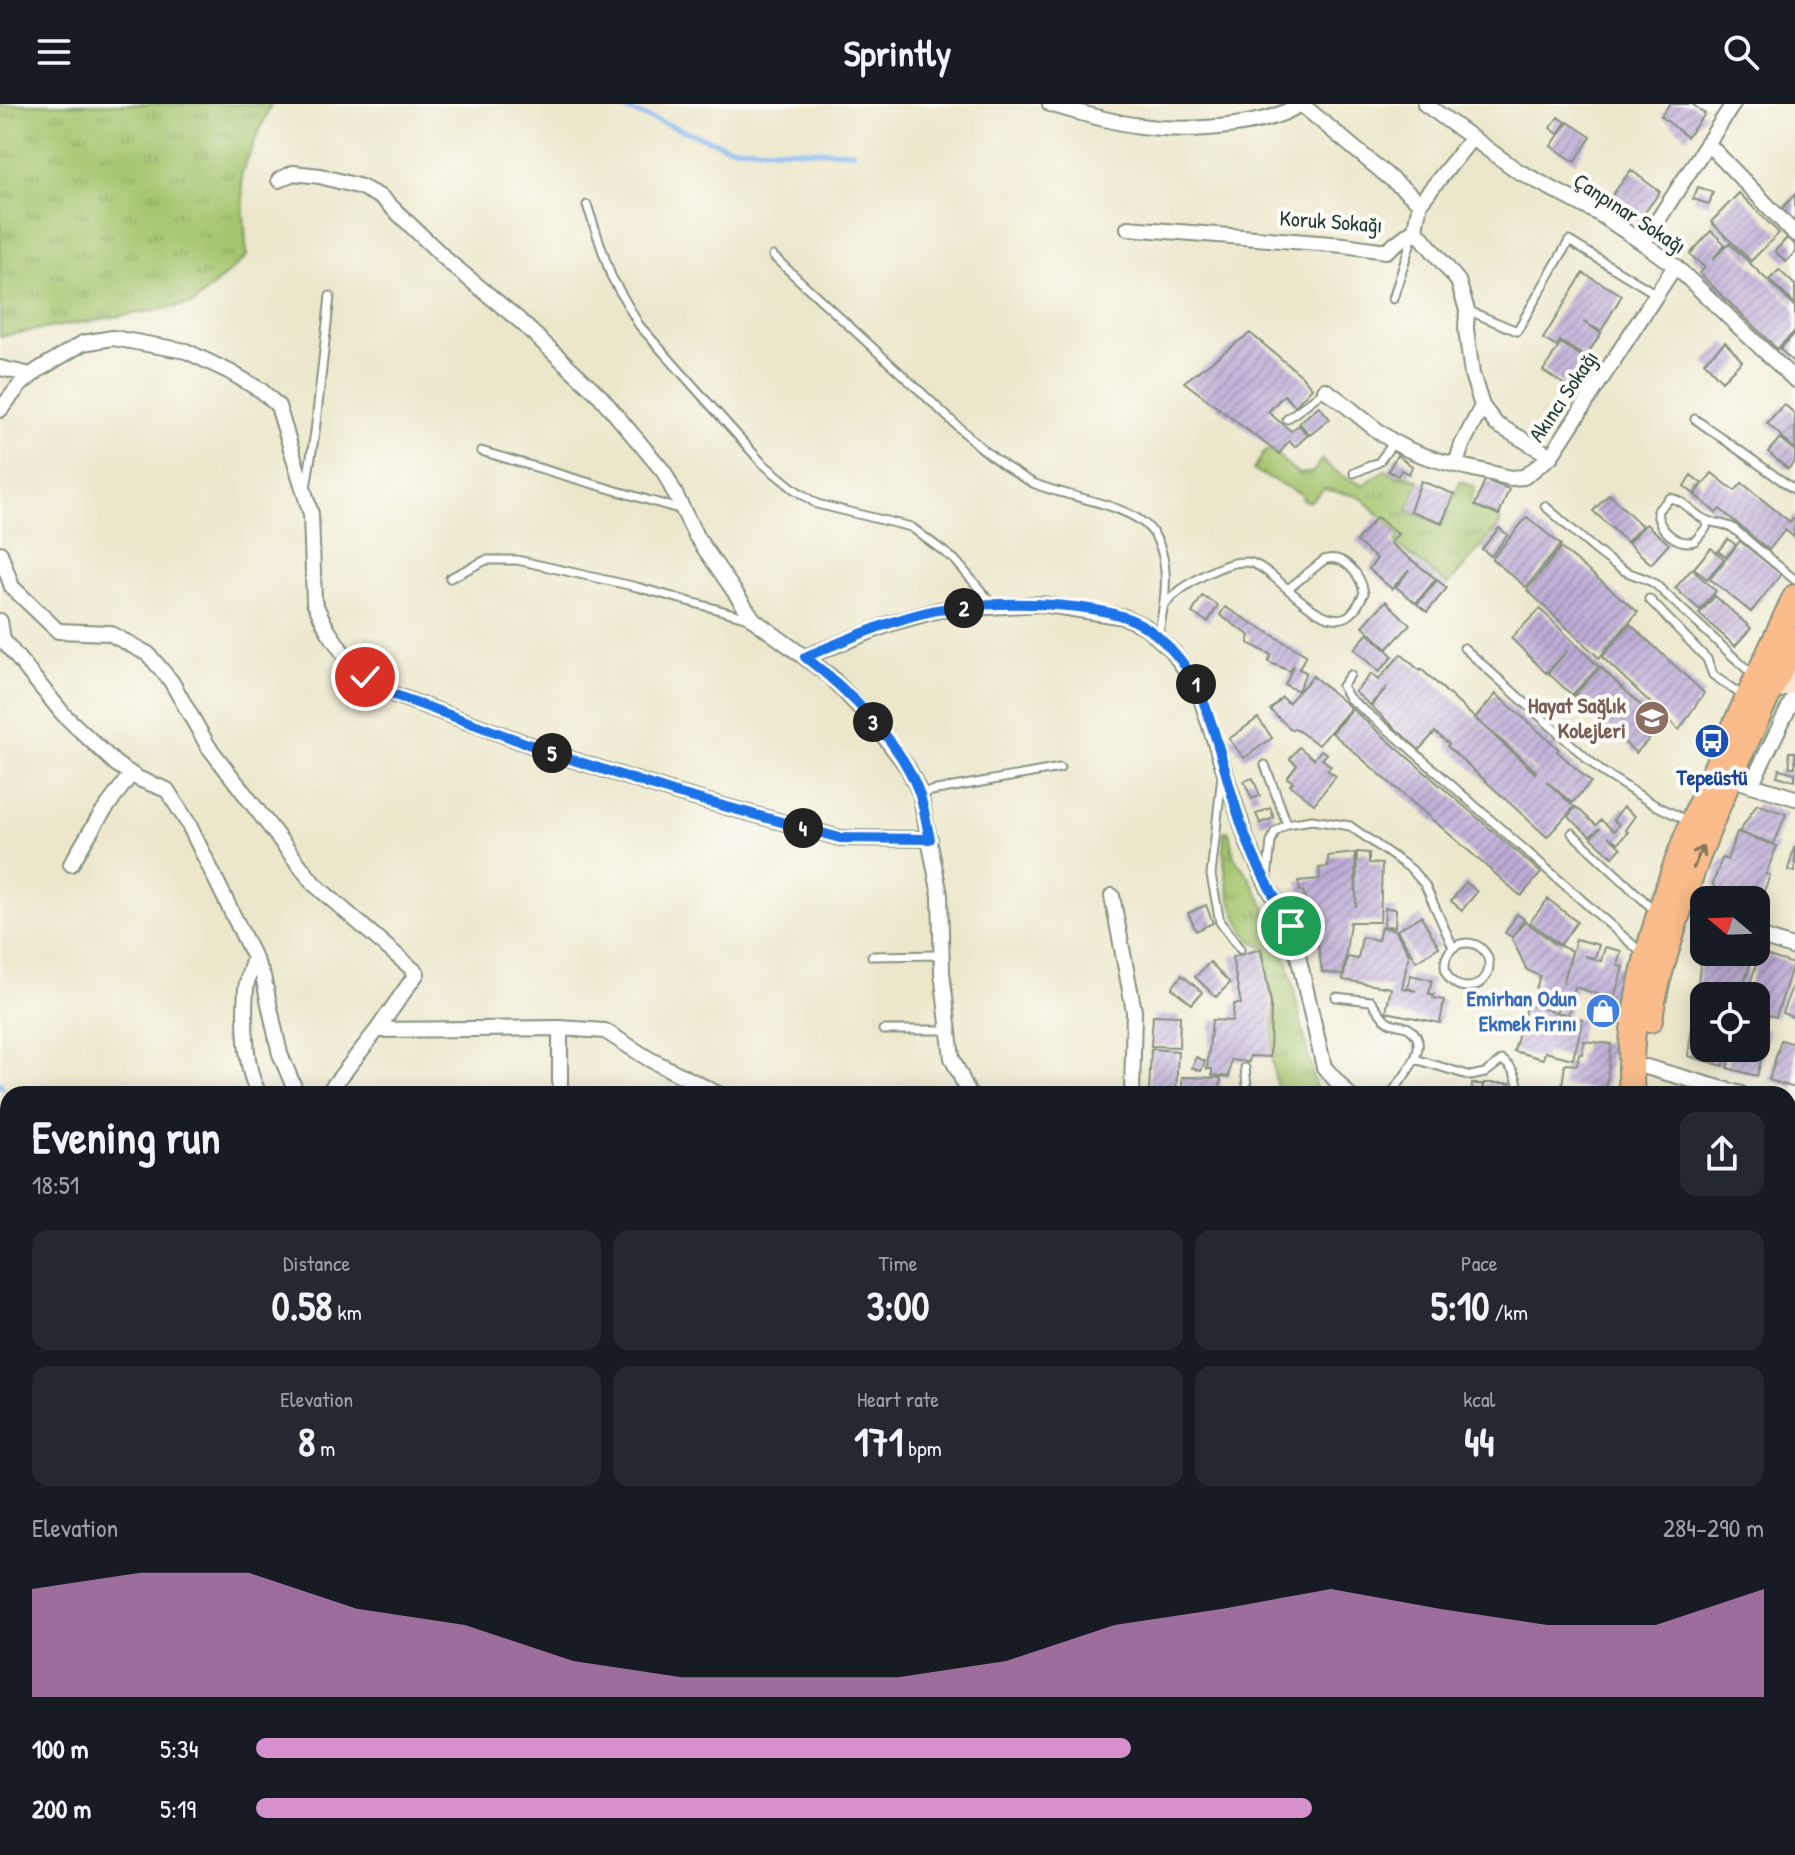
<!DOCTYPE html>
<meta charset="utf-8">
<style>
body{margin:0;font-family:"Patrick Hand",sans-serif;background:#242831;color:#f1f3f6;height:100vh;display:flex;flex-direction:column;font-size:30px;white-space:nowrap}
*{box-sizing:border-box;margin:0}
p{font-size:26px;color:#9ea1a6}
.icon{flex:none;width:44px;height:44px;fill:none;stroke:currentColor;stroke-width:2;stroke-linecap:round;stroke-linejoin:round}
.map{position:relative;flex:1;overflow:hidden}
.panel{position:absolute;left:0px;top:982px;width:1796px;height:770px;display:flex;flex-direction:column;background:#171b24;border-radius:24px 24px 0 0;box-shadow:0 4px 20px #0003}
.panel>*{flex:none}
.needle{width:52px;rotate:289deg}
.controls{position:absolute;left:1690px;top:782px;display:grid;gap:16px}
.controls a{display:grid;place-items:center;width:80px;height:80px;border-radius:16px;background:#171b24;box-shadow:0 4px 20px #0003;font-size:40px}
.pin{position:absolute;display:grid;place-items:center;width:68px;height:68px;color:#fff;margin:-34px;border:4px solid #fff;border-radius:50%;box-shadow:0 2px 8px #0007}
.km{position:absolute;width:40px;height:40px;margin:-20px;border-radius:50%;background:#222;color:#fff;font-size:22px;line-height:40px;text-align:center}
.round{display:grid;place-items:center;flex:none;width:84px;height:84px;border-radius:16px;background:#242831}
.headline{display:flex;align-items:center;justify-content:space-between;height:136px;padding:0 32px}
h1{font-size:44px;font-weight:700;line-height:60px}
.metrics{display:grid;grid-template-columns:repeat(3,1fr);gap:12px;height:136px;padding:8px 32px}
.metrics div{display:grid;align-content:center;border-radius:16px;background:#242831;text-align:center}
.metrics b{font-size:40px;font-weight:700}
.metrics small{font-size:22px;font-weight:400}
.metrics p{font-size:22px}
.chart{height:224px;padding:16px 32px}
.chart p{display:flex;justify-content:space-between}
.chart svg{width:100%;height:144px;margin-top:8px;fill:#d690ce;opacity:.7}
ul{padding:0 32px;list-style:none;font-size:26px}
li{display:grid;grid-template-columns:128px 96px 1fr;align-items:center;height:60px}
li i{height:20px;border-radius:10px;background:#d690ce}
header{display:flex;justify-content:space-between;align-items:center;height:104px;padding:0 32px;background:#171b24;font-size:36px;font-weight:700}
.map>svg:first-child{display:block}
</style>
<header><svg class="icon" aria-label="menu" viewBox="0 0 24 24"><path d="M4 6h16M4 12h16M4 18h16"/></svg>Sprintly<svg class="icon" aria-label="search" viewBox="0 0 24 24"><circle cx="10" cy="10" r="6"/><path d="M15 15l6 6"/></svg></header>
<div class="map">
<svg width="1795" height="1751" viewBox="0 0 1795 1751">
<defs>
<pattern id="grass-tufts" width="24" height="20" patternUnits="userSpaceOnUse" patternTransform="scale(2)"><rect width="24" height="20" fill="#a5c56d"/><path d="M3 7l-1-3M5 7V3M7 7l1-3M15 17l-1-3M17 17v-4M19 17l1-3" fill="none" stroke="#86a15a"/></pattern>
<pattern id="forest-firs" width="22" height="20" patternUnits="userSpaceOnUse" patternTransform="scale(2)"><rect width="22" height="20" fill="#84aa60"/><path d="M5 1l3.5 6h-7zM16 11l3.5 6h-7z" fill="#6b8c50"/></pattern>
<pattern id="building-hatch" width="6" height="6" patternUnits="userSpaceOnUse" patternTransform="scale(2)"><rect width="6" height="6" fill="#bdabd6"/><path d="M-1 1l2-2M0 6l6-6M5 7l2-2" fill="none" stroke="#998cae"/></pattern>
</defs>
<rect width="100%" height="100%" fill="#fdfcf7"/>
<filter id="ink" filterUnits="userSpaceOnUse"><feTurbulence type="fractalNoise" baseFrequency=".0125" numOctaves="2"/><feDisplacementMap in="SourceGraphic" scale="16" xChannelSelector="R" yChannelSelector="G"/><feConvolveMatrix kernelMatrix="1 2 1 2 8 2 1 2 1" color-interpolation-filters="sRGB"/></filter>
<filter id="wash" filterUnits="userSpaceOnUse"><feTurbulence type="fractalNoise" baseFrequency=".006" numOctaves="4" result="noise"/><feDisplacementMap in="SourceGraphic" scale="32" xChannelSelector="R" yChannelSelector="G"/><feGaussianBlur stdDeviation="1.8" result="paint"/><feColorMatrix in="noise" values="0 0 0 0 0 0 0 0 0 0 0 0 0 0 0 0 0 1.4 0 .05"/><feComposite in="paint" operator="in"/></filter>
<g filter="url(#wash)">
<rect width="100%" height="100%" fill="#ece7cb"/>
<path fill="url(#grass-tufts)" stroke="#628150" stroke-width="2" d="M0,0H271L241,70L247,152L193,200L0,232Z
M1273,345L1282,356L1299,370L1313,368L1321,356L1342,372L1363,381L1385,366L1399,373L1401,370L1419,376L1408,407L1442,421L1460,377L1475,383L1471,402L1500,413V421L1448,481L1395,439L1400,431L1361,393L1324,385L1309,398L1302,395L1303,391L1253,366L1265,347Z
M1224,727L1229,728L1234,753L1248,771L1262,797L1288,860L1317,990H1278L1272,957L1274,902L1264,844C1229,831 1222,759 1224,727Z
M1795,1470V1751H1560L1564,1744H1788V1472Z
M1331,1744H1370L1374,1751H1325Z"/>
<path fill="url(#forest-firs)" stroke="#52744a" stroke-width="2" d="M0,1043L8,1055V1356H0Z"/>
<g fill="none" stroke-linecap="round" stroke-linejoin="round">
<path stroke="#86b7f2" stroke-width="5" d="M611,0L729,43L853,48
M0,979L2,983"/>
</g>
<g id="blocks">
<path fill="url(#building-hatch)" d="M1670,0H1692L1705,10L1687,33L1661,12Z
M1558,13L1566,18L1558,30L1550,24Z
M1568,18L1591,33L1575,58L1551,42Z
M1631,66L1660,88L1639,116L1610,94Z
M1698,83L1713,88L1709,100L1693,95Z
M1739,89L1779,129L1751,157L1711,118Z
M1795,90V118L1781,106Z
M1711,127L1725,140L1712,156L1729,139L1795,203V227L1777,245L1699,169L1705,164L1690,150Z
M1787,134L1795,141V148L1786,158L1775,147Z
M1779,166L1795,181V200L1769,176Z
M1583,169L1622,191L1601,227L1583,218L1601,229L1586,253L1560,237L1557,243L1543,235Z
M1250,229L1302,272L1312,284L1295,302L1284,291L1268,308L1291,327L1299,321L1308,331L1295,343L1289,337L1279,350L1184,278Z
M1795,229V260L1780,245Z
M1725,238L1742,257L1722,277L1704,258Z
M1561,239L1588,256L1570,284L1543,267Z
M1784,300L1795,310V345L1767,319Z
M1319,302L1330,315L1310,331L1299,319Z
M1780,334L1795,347V357L1788,365L1768,348Z
M1397,351L1412,362L1409,370L1401,366L1398,372L1388,367Z
M1712,369L1735,387L1742,379L1790,418L1795,411L1794,433L1785,426L1769,446L1720,405L1716,409L1695,391Z
M1691,371L1702,380L1694,390L1684,382Z
M1485,376L1509,385L1499,411L1475,402Z
M1421,377L1454,390L1442,419L1410,407Z
M1609,390L1642,422L1627,438L1593,407Z
M1377,413L1398,430L1390,439L1436,475L1416,499L1396,483L1409,466L1392,485L1369,465L1377,455L1356,437Z
M1527,413L1561,441L1526,483L1492,455Z
M1646,420L1669,440L1651,460L1628,439Z
M1499,424L1508,431L1491,452L1482,445Z
M1728,435L1736,441L1726,453L1718,447Z
M1740,437L1781,470L1751,508L1710,475Z
M1561,444L1638,508L1599,554L1527,486Z
M1711,444L1724,455L1707,475L1694,464Z
M1692,465L1716,487L1700,506L1675,484Z
M1437,476L1447,484L1427,508L1417,500Z
M1202,492L1218,501L1208,518L1192,509Z
M1715,492L1751,524L1735,542L1699,510Z
M1386,497L1410,521L1387,545L1363,522Z
M1225,503L1306,551L1299,565L1306,568L1298,587L1285,581L1294,561L1290,567L1268,558L1271,551L1248,539L1250,532L1220,511Z
M1540,505L1599,563L1572,591L1548,569L1568,546L1546,569L1511,534Z
M1630,520L1704,589L1679,626L1602,553Z
M1368,529L1393,552L1379,568L1354,545Z
M1401,550L1420,567L1421,565L1535,669L1536,667L1475,614L1496,590L1559,645L1557,647L1591,678L1572,699L1546,677L1574,703L1547,733L1447,642L1449,640L1435,628L1419,646L1371,602L1387,583L1370,601L1355,588L1371,570L1378,576Z
M1600,563L1662,621L1636,649L1574,592Z
M1313,572L1351,604L1319,641L1294,624L1292,626L1270,606L1282,593L1288,599Z
M1352,605L1541,769L1521,792L1332,629Z
M1258,614L1272,634L1244,654L1229,635Z
M1299,643L1314,655L1321,646L1327,650L1322,655L1331,662L1327,666L1336,672L1314,700L1290,681L1293,678L1287,674L1297,661L1290,655Z
M1789,648H1795V663H1790Z
M1779,665L1795,669V677L1777,672Z
M1253,674L1260,692L1252,695L1244,677Z
M1757,700L1786,710L1774,740L1739,728Z
M1576,703L1596,721L1601,716L1614,727L1619,720L1613,716L1623,703L1635,712L1625,726L1628,728L1618,739L1608,732L1621,744L1613,753L1591,733L1600,724L1590,732L1568,712Z
M1270,704L1274,714L1260,719L1256,710Z
M1737,728L1777,742L1766,770L1770,771L1756,809V796H1718L1713,779L1722,754L1727,756Z
M1794,744H1795V768L1788,766Z
M1357,748L1369,749V759L1382,760L1380,818H1350L1343,871L1322,868L1318,839L1303,787H1300L1298,777L1320,775L1319,764L1328,763V752L1355,749L1356,803Z
M1466,778L1477,788L1462,806L1451,797Z
M1548,795L1577,818L1560,841L1530,818Z
M1206,801L1213,819L1196,827L1188,809Z
M1385,804L1396,805L1395,823L1384,822Z
M1517,810L1524,815L1512,833L1505,829Z
M1421,812L1439,843L1416,857L1397,826Z
M1525,817L1555,840L1572,847L1563,880L1576,835L1599,841L1595,854L1584,852L1601,857L1605,843L1621,847L1617,862L1623,863L1614,895L1575,883L1568,911L1557,908L1561,889L1558,898L1534,891L1540,872L1527,866L1512,835Z
M1381,823L1395,826L1409,850L1402,884L1416,887L1408,884L1410,871L1432,876L1429,890H1434L1433,894L1444,896L1440,919L1386,908L1391,884L1343,876L1347,853L1358,855L1362,833L1378,836Z
M1261,845L1271,899L1270,953L1250,952L1249,958L1231,956L1229,973L1212,971V965H1207L1212,916L1232,917L1234,900H1241L1232,853Z
M1702,848H1753L1741,892H1704V944H1728L1723,962L1688,952Z
M1760,849L1793,860L1776,913L1756,907V892H1746Z
M1210,858L1230,879L1216,893L1195,873Z
M1182,871L1202,888L1192,900L1172,884Z
M1795,875V914L1782,909Z
M1527,900L1583,916L1573,955L1545,948L1543,955L1514,947Z
M1153,911L1180,912L1179,943L1151,942Z
M1756,922L1769,926L1757,972L1727,964L1733,944H1756Z
M1781,936L1795,940V984L1769,976Z
M1584,937L1611,940L1606,987L1562,982L1565,960L1577,961L1579,950H1582Z
M1151,945L1178,947L1176,990H1149Z
M1196,953L1205,957L1201,967L1192,964Z
M1182,973L1221,974L1220,990H1182Z
M1484,979H1510V990H1484Z
M1472,980H1482L1483,990H1472Z
M1788,1197L1795,1200V1219L1788,1216Z
M1788,1227L1795,1230V1264L1788,1261Z"/>
</g>
</g>
<g filter="url(#ink)">
<use href="#blocks" fill-opacity="0" stroke="#869280" stroke-width="2"/>
<g fill="none" stroke-linecap="round" stroke-linejoin="round">
<defs>
<path id="lane" d="M587,101L611,172L639,221L762,359L794,385L817,400L911,423L955,456L994,502
M773,152C822,197 871,242 920,287C956,320 990,357 1033,379C1063,393 1129,399 1151,426C1173,455 1165,499 1158,532
M1393,195L1413,131
M1467,206L1517,227L1569,137L1656,190
M1287,315L1325,286
M1695,315L1795,386
M481,347L682,406
M1354,369L1379,358L1394,338
M306,384L315,328L330,192
M1545,402C1570,423 1593,447 1620,464C1631,472 1644,472 1655,480L1753,571
M1707,417L1706,424L1695,437C1677,442 1658,426 1657,407L1670,394C1685,396 1693,411 1706,416C1715,420 1723,419 1733,424L1795,476
M450,474L486,456H517L637,483L752,515
M1649,495L1707,555L1713,571L1743,592
M1165,500C1180,483 1228,452 1252,459C1277,467 1317,525 1346,513C1355,509 1360,497 1364,489C1361,471 1344,449 1324,456L1288,485
M1464,544L1601,667L1653,700L1688,717
M1350,571L1342,582L1349,594L1398,634L1642,849
M1265,661L1287,720
M1222,671L1211,771L1220,818L1240,845
M920,689L1060,664
M1572,729L1654,806
M1267,774L1271,738L1275,728L1287,720L1312,716L1350,722L1411,765L1425,781L1453,843
M1445 861a22 22 0 1 1 44 0a22 22 0 1 1-44 0Z
M872,852L941,851
M1336,893L1371,897C1376,903 1381,912 1387,917C1393,922 1404,920 1410,925C1433,942 1402,974 1391,990
M883,926H949
M1415,955L1471,972L1485,969L1502,956C1515,965 1518,975 1519,990
M1245,964L1248,990"/>
<path id="street" d="M1050,0C1118,21 1163,31 1235,21C1257,18 1281,13 1300,0
M1301,0L1420,99
M1425,0L1518,67L1598,109L1643,139L1675,162L1795,276
M1707,39L1795,130
M279,76L293,69L320,72L361,83L382,94L450,159L519,216L600,292L664,368L696,432L754,516L830,572L874,619L908,664L920,689L940,791L942,868L952,954L969,990
M1128,124L1344,141L1386,147L1415,125L1420,99L1472,34
M1415,125L1458,177L1467,206L1466,225L1472,270L1482,302L1496,320L1551,352
M1643,139L1733,0
M0,264L31,271
M1325,286C1352,303 1373,327 1401,342C1434,359 1475,364 1510,374L1524,373L1551,352L1675,162
M0,306L20,281L38,266L83,239L113,234L186,247L230,268L262,287L278,302L311,410L314,498L327,525L347,555L365,573L395,591L555,650L676,689L840,734L930,735
M1456,360L1462,341L1482,302
M0,449L12,483L58,527L109,529L148,550L171,577L208,642L314,780L417,869L377,926L327,990
M0,517L3,536L64,611L116,660L139,675L167,686L188,719L263,872L280,950L297,990
M805,553L892,519L939,506L1041,500L1124,513L1146,523L1173,548L1197,582L1248,740L1267,781L1291,822L1324,963L1348,990
M1742,678L1795,694
M1751,681L1795,591
M71,760L98,715L131,670
M1112,792L1134,907L1132,990
M1756,831L1795,844
M254,854C251,864 247,874 246,885C244,911 244,970 260,990
M560,924V990
M377,926L560,924L605,927L649,955L718,990
M1646,963L1741,990
M1788,1004L1795,1006
M0,1574L8,1582
M179,1744L187,1751
M74,1751L79,1744
M419,1751L422,1744"/>
<path id="secondary" d="M1758,576C1773,584 1781,585 1795,575
M1788,1168L1795,1165"/>
<path id="primary" d="M1650,916C1654,882 1666,849 1676,816C1706,719 1751,625 1795,535
M1632,990C1627,929 1641,869 1659,811C1693,701 1747,598 1795,493"/>
<path id="highway" d="M1788,1340L1795,1344
M1788,1406L1795,1404
M1788,1439L1795,1438
M1382,1744L1387,1751
M1256,1751L1262,1744
M1296,1751L1301,1744
M1473,1751L1486,1744
M1519,1751L1526,1744"/>
</defs>
<use href="#lane" stroke="#869280" stroke-width="11"/>
<use href="#street" stroke="#869280" stroke-width="18"/>
<use href="#secondary" stroke="#869280" stroke-width="26"/>
<use href="#primary" stroke="#869280" stroke-width="28"/>
<use href="#highway" stroke="#869280" stroke-width="32"/>
<use href="#lane" stroke="#fff" stroke-width="7"/>
<use href="#street" stroke="#fff" stroke-width="14"/>
<use href="#secondary" stroke="#fde4d0" stroke-width="22"/>
<use href="#primary" stroke="#f9bc8a" stroke-width="24"/>
<use href="#highway" stroke="#f9bc8a" stroke-width="28"/>
</g>
<defs><path id="oneway-shaft" d="M-6 0H5M1.5-3L5.5 0L1.5 3" fill="none" stroke-width="1.6" stroke-linecap="round" stroke-linejoin="round" transform="scale(2)"/></defs>
<use stroke="#81765b" href="#oneway-shaft" transform="translate(1698 753) rotate(-68)"/>
</g>
<g fill="none" stroke-linecap="round" stroke-linejoin="round" filter="url(#ink)">
<defs>
<path id="route" d="M365,573L395,591L555,650L676,689L840,734L930,735C926,719 924,701 918,686C899,636 847,585 805,553C848,535 892,515 937,506C986,496 1106,495 1147,524C1167,538 1188,562 1198,584C1220,634 1228,690 1249,741C1260,769 1276,795 1291,822"/>
</defs>
<use href="#route" stroke="#fff" stroke-width="16"/>
<use href="#route" stroke="#1a73e8" stroke-width="10"/>
</g>
<defs>
<symbol id="school-disc" viewBox="-11 -11 22 22"><circle r="9.5" fill="#8d6e63" stroke="#fdfcf7"/><path d="M0-5L7-2L0 1L-7-2ZM-4 1L0 2.5L4 1V4Q0 6-4 4Z" fill="#fff"/></symbol>
<symbol id="bus-disc" viewBox="-11 -11 22 22"><circle r="9.5" fill="#1a4fb4" stroke="#fdfcf7"/><path d="M-5-6H5V4H4V6H2V4H-2V6H-4V4H-5ZM-3.5-4V0h7V-4ZM-3.5 1.2v1.5H-2V1.2ZM2 1.2v1.5H3.5V1.2Z" fill="#fff"/></symbol>
<symbol id="shop-disc" viewBox="-11 -11 22 22"><circle r="9.5" fill="#3f7fe0" stroke="#fdfcf7"/><path d="M-5-2.5h2.3a2.7 3.5 0 0 1 5.4 0H5L5.5 6h-11ZM-1.5-2.5h3a1.5 2.3 0 0 0-3 0Z" fill="#fff"/></symbol>
</defs>
<g fill-rule="evenodd">
<use href="#school-disc" x="1632" y="594" width="40" height="40"/>
<use href="#bus-disc" x="1692" y="617" width="40" height="40"/>
<use href="#shop-disc" x="1583" y="887" width="40" height="40"/>
</g>
<g text-anchor="middle" dominant-baseline="central" stroke-width="8" stroke-linejoin="round" paint-order="stroke">
<g font-size="22" fill="#1f3d34" stroke="#fdfcf7">
<text transform="translate(1630 109) rotate(33)">Çanpınar Sokağı</text>
<text transform="translate(1331 117) rotate(4)">Koruk Sokağı</text>
<text transform="translate(1563 292) rotate(-56)">Akıncı Sokağı</text>
</g>
<g font-size="22" font-weight="bold" fill="#785e54" stroke="#fdfcf7" text-anchor="end">
<text x="1626" y="601">Hayat Sağlık<tspan x="1626" dy="25">Kolejleri</tspan></text>
</g>
<g font-size="22" font-weight="bold" fill="#164399" stroke="#fdfcf7">
<text x="1712" y="673">Tepeüstü</text>
</g>
<g font-size="22" font-weight="bold" fill="#366cbe" stroke="#fdfcf7" text-anchor="end">
<text x="1577" y="894">Emirhan Odun<tspan x="1577" dy="25">Ekmek Fırını</tspan></text>
</g>
</g>
</svg>
<div class="controls">
<a><svg class="needle" viewBox="-14 -14 28 28"><path d="M0-13l5 13h-10z" fill="#e53935"/><path d="M0 13l5-13h-10z" fill="#9ea1a6"/></svg></a>
<a><svg class="icon" aria-label="locate" viewBox="0 0 24 24"><circle cx="12" cy="12" r="6"/><path d="M12 2v4M12 18v4M2 12h4M18 12h4"/></svg></a>
</div>
<div class="pin" style="left:1291px;top:822px;background:#1e9e55"><svg class="icon" aria-label="arrive" viewBox="0 0 24 24"><path d="M6 21V4h12l-3 4 3 4H6"/></svg></div>
<div class="pin" style="left:365px;top:573px;background:#d93025"><svg class="icon" aria-label="check" viewBox="0 0 24 24"><path d="M5 12l5 5 9-10"/></svg></div>
<b class="km" style="left:1196px;top:580px">1</b>
<b class="km" style="left:964px;top:504px">2</b>
<b class="km" style="left:873px;top:618px">3</b>
<b class="km" style="left:803px;top:724px">4</b>
<b class="km" style="left:552px;top:649px">5</b>
<section class="panel">
<div class="headline"><div><h1>Evening run</h1><p>18:51</p></div><a class="round"><svg class="icon" aria-label="share" viewBox="0 0 24 24"><path d="M12 15V3M7 8l5-5 5 5M5 13v7h14v-7"/></svg></a></div>
<div class="metrics">
<div><p>Distance</p><b>0.58<small> km</small></b></div>
<div><p>Time</p><b>3:00</b></div>
<div><p>Pace</p><b>5:10<small> /km</small></b></div>
</div>
<div class="metrics">
<div><p>Elevation</p><b>8<small> m</small></b></div>
<div><p>Heart rate</p><b>171<small> bpm</small></b></div>
<div><p>kcal</p><b>44</b></div>
</div>
<div class="chart"><p><span>Elevation</span>284–290 m</p>
<svg viewBox="0 0 160 44" preserveAspectRatio="none"><path d="M0 44V11L10 6L20 6L30 17L40 22L50 33L60 38L70 38L80 38L90 33L100 22L110 17L120 11L130 17L140 22L150 22L160 11V44z"/></svg>
</div>
<ul>
<li><b>100 m</b>5:34<i style="width:58%"></i></li>
<li><b>200 m</b>5:19<i style="width:70%"></i></li>
</ul>
</section>
</div>
